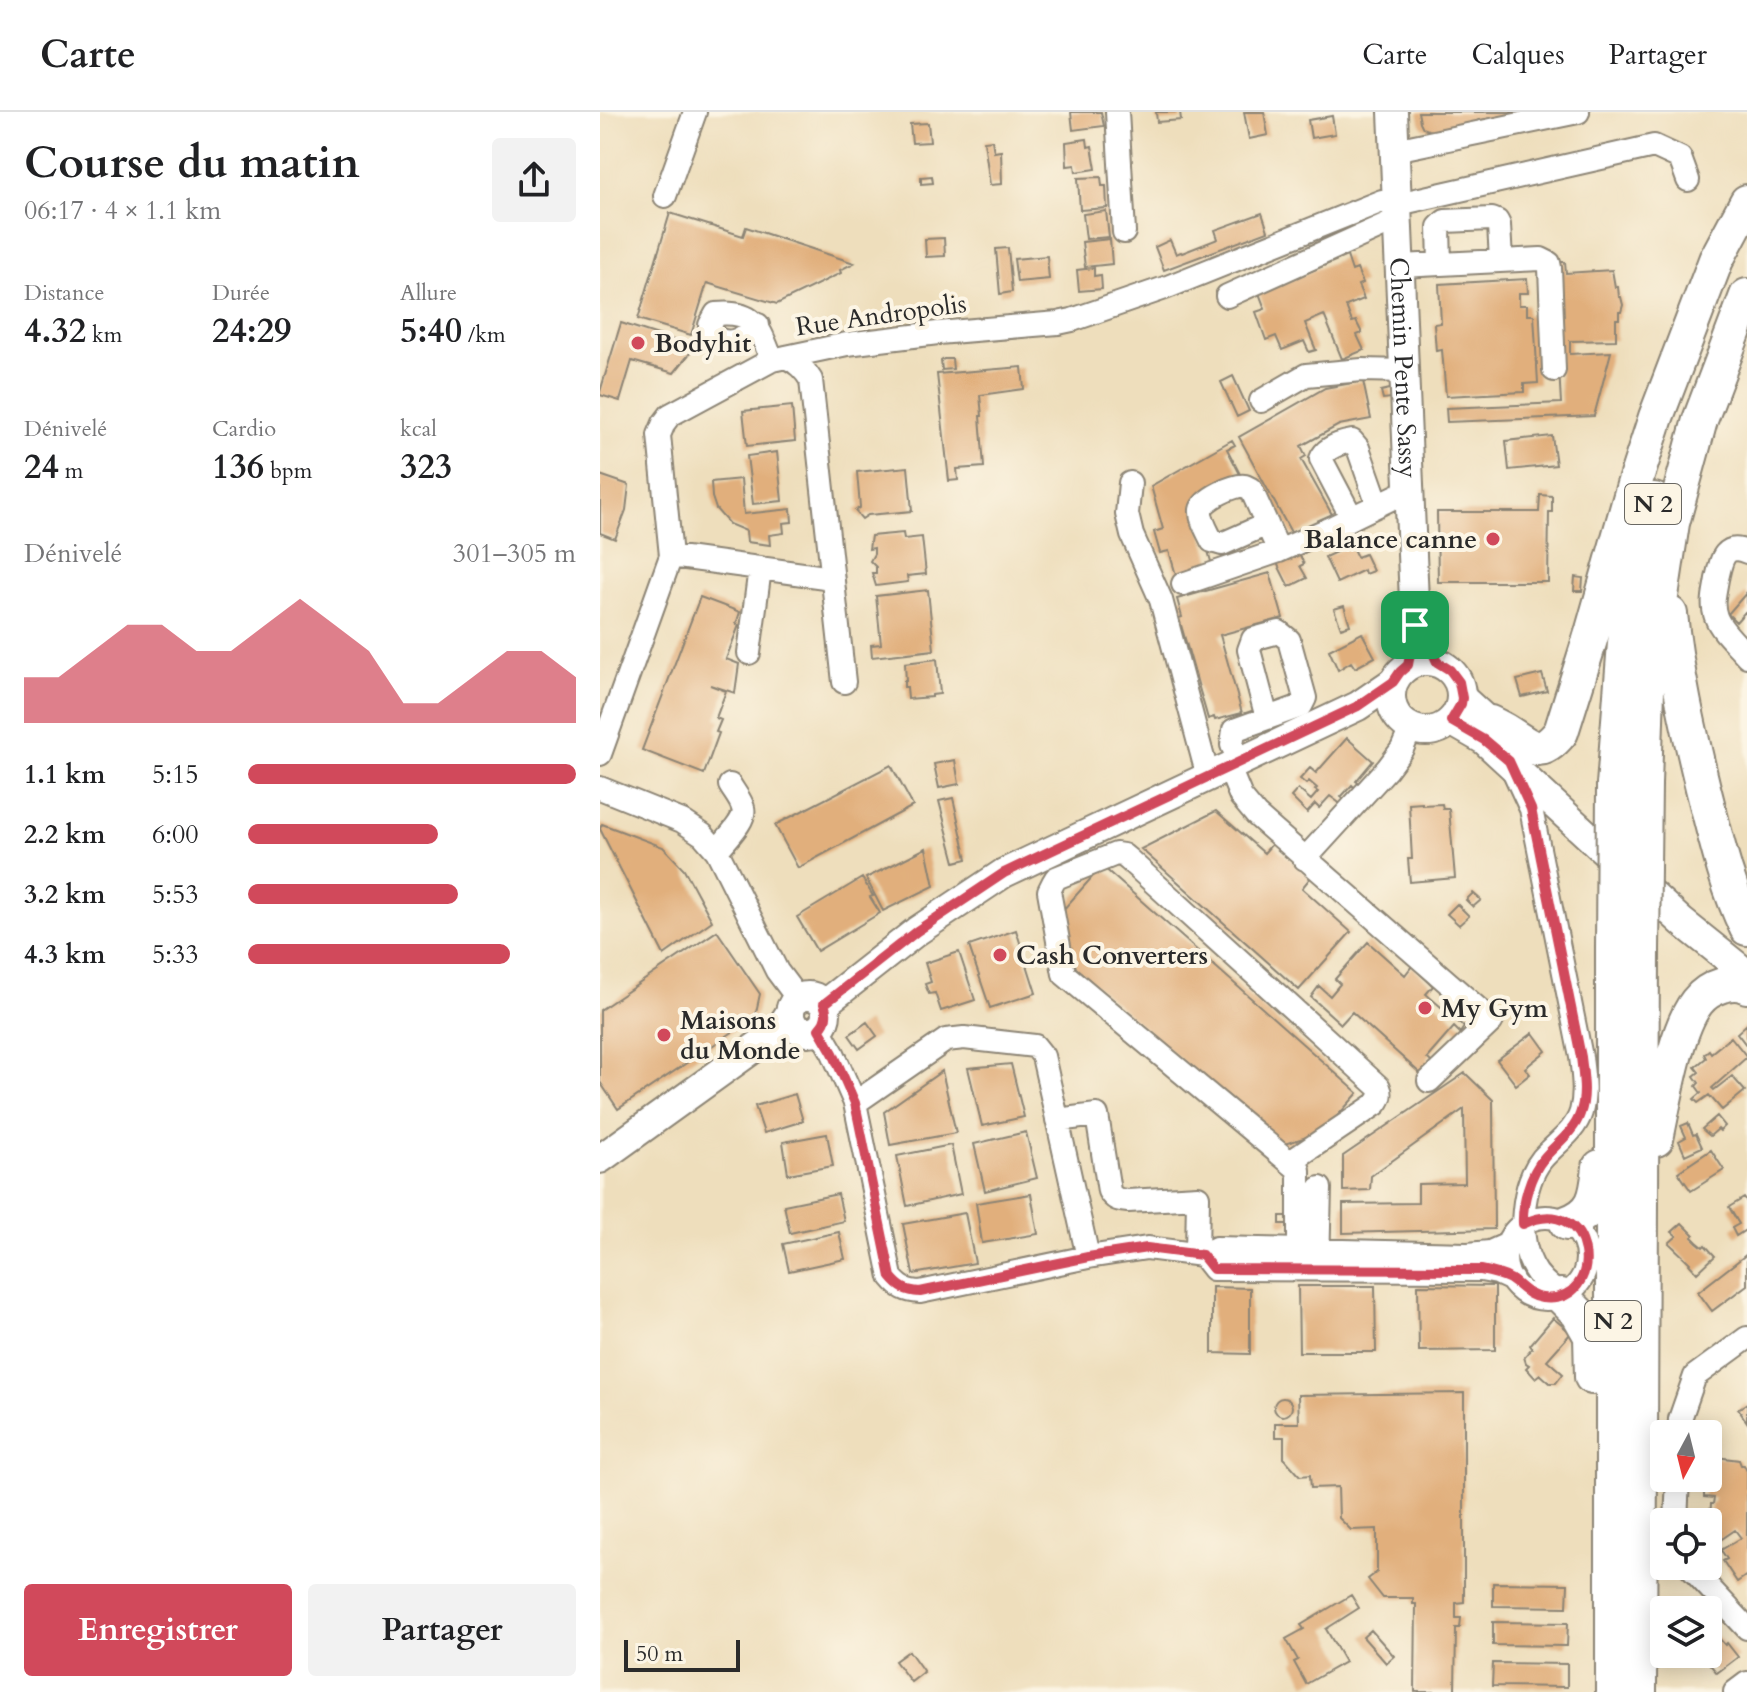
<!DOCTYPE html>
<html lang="fr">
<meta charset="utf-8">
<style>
body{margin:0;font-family:Cardo,serif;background:#f2f2f2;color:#202124;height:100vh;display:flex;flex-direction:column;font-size:30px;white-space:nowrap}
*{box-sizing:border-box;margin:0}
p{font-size:26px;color:#757577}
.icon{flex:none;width:44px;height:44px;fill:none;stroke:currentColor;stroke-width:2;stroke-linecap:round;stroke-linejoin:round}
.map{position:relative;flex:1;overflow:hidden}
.panel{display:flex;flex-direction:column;background:#fff;width:600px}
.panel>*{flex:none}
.needle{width:52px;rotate:187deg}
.buttons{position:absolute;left:1050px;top:1308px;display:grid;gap:16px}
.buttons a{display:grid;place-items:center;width:72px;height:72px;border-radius:8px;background:#fff;box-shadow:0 4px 20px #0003;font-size:40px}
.scale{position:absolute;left:24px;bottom:20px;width:116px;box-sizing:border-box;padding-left:8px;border:4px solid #2b2b2b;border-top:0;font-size:22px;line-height:28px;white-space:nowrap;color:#2b2b2b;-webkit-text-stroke:6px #fcf5e5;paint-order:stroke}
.pin{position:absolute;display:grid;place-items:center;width:68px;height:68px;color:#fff;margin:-34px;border-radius:16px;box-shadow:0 4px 12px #0006}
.round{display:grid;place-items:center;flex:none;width:84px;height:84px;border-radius:8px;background:#f2f2f2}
.summary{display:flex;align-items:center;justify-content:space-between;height:136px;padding:0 24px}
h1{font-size:44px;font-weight:700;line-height:60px}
.figures{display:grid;grid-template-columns:repeat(3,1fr);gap:12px;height:136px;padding:8px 24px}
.figures div{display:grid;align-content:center}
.figures b{font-size:34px;font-weight:700}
.figures small{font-size:22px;font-weight:400}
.figures p{font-size:22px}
.chart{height:224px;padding:16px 24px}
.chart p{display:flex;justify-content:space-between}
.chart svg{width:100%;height:144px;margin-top:8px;fill:#d1495b;opacity:.7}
.button{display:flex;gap:16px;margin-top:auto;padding:16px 24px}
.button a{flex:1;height:92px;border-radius:8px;background:#d1495b;color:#fff;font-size:32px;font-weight:700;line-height:92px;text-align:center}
.button a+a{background:#f2f2f2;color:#202124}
ul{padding:0 24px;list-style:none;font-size:26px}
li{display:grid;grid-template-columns:128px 96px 1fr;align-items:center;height:60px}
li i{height:20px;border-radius:10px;background:#d1495b}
header{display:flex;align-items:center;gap:48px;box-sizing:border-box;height:112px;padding:0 40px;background:#fff;border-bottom:2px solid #e0e0e0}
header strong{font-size:38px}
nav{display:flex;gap:44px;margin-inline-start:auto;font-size:28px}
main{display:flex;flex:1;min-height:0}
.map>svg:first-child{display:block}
</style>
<header>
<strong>Carte</strong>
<nav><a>Carte</a><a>Calques</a><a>Partager</a></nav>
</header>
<main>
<section class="panel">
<div class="summary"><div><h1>Course du matin</h1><p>06:17 · 4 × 1.1 km</p></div><a class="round"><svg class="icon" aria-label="share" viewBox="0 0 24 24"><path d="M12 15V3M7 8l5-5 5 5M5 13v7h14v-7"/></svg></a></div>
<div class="figures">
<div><p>Distance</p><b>4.32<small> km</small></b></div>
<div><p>Durée</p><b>24:29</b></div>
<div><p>Allure</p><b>5:40<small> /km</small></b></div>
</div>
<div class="figures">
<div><p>Dénivelé</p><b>24<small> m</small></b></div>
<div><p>Cardio</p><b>136<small> bpm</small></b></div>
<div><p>kcal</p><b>323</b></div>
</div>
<div class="chart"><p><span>Dénivelé</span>301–305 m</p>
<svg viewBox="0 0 160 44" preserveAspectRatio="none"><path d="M0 44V30L10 30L20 22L30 14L40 14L50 22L60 22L70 14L80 6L90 14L100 22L110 38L120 38L130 30L140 22L150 22L160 30V44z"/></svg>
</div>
<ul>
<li><b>1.1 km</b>5:15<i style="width:100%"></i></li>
<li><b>2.2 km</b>6:00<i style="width:58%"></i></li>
<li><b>3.2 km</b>5:53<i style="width:64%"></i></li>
<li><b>4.3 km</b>5:33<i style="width:80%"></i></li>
</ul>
<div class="button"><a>Enregistrer</a><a>Partager</a></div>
</section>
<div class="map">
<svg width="1147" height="1580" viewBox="0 0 1147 1580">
<rect width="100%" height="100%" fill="#fcf5e5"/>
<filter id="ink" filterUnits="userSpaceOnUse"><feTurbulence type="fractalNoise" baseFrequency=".0125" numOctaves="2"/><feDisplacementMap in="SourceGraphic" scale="16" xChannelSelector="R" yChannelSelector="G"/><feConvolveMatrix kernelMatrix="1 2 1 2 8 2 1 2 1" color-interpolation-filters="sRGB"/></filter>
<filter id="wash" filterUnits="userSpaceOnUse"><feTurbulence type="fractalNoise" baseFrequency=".006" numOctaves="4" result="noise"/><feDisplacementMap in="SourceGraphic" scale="32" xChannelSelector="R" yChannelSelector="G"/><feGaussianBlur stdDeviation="1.8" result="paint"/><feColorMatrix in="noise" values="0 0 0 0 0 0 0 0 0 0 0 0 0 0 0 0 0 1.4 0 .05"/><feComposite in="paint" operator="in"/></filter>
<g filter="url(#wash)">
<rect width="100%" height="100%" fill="#eedebc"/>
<g id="blocks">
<path fill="#e1af7b" d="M471,0H501L504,14L473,18Z
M556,0H580L581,8L557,10Z
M644,0H664L668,23L649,27Z
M818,0H924V2L880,8L882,9L833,20L823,16L820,10Z
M732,4L735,22L711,26L708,8Z
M328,11L330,30L312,31L310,12Z
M487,27L488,35L492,34L496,57L476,60L475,53L467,54L466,30Z
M392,28L394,40L401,39L402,72L390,73L384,29Z
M332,64L333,71L321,72V65Z
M501,65L502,74H506L507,96L480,98L478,66Z
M506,99L509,125L486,127L483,102Z
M70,101L143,124L146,115L254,151L240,158L241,161L177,192L107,171L91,223L38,207Z
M662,101L668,119L564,158L555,135L570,128L576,142L581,140L582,141L618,127L615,118Z
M344,126L345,144L326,145L325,127Z
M510,127L512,152L485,155L482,130Z
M408,136L412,180L400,182L396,137Z
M447,144L449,167L417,170L414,147Z
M747,144L752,159L757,157L763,171L758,173L764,187L746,194L752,210L756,209L762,221L757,223L764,238L742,247L724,203L705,211L716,238L709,240L704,229L682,238L676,224L666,228L656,200L665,197L659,181Z
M953,150H965L966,161L1012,158L1015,175H1018L1019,185H1021L1023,193L1021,200H1019V207H1016V228L970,229V242L1011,240L994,304L847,310L846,296L961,291Z
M494,156V164L501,163L502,177L479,179L477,158Z
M927,167L928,181H919V193H927V203H934L938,271L924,272V280L846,284L842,238L836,239L834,212L841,211L839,172Z
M21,211L95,235L74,261L32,249L20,289L0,283V280Z
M344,247H352L353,257L342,258L341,249Z
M422,255L424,277L380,283L382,304H380L384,355L357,357L358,368L349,369L337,262Z
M633,264L649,299L637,305L621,270Z
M763,269L771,307L739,313L701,334L706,344L701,347L734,406L693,424L639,325L725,276Z
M790,277L792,286L783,287L781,279Z
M192,294L195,329L147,334L143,299Z
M952,324L956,353L909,358L906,329Z
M632,328L635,333L627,337L641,364L594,390L612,453L576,463L569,439L560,441L554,420L563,417L551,374Z
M177,340L182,389L153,392L147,344Z
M308,355L312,399L268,403L262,407L255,399L260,395L257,360Z
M0,363L29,373L26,398L15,427L0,421Z
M141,367L144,402L191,397L192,410L183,411L184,421L169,423L170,433L147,430L146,419L129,412L116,397L112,385L111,370Z
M940,383L952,384V400H949L948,470H838L837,400H939Z
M303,421L304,427L322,425L326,462L307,464L308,470L276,474L272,461H276V455L270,449L274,442V436L269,437L271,424Z
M751,433L757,445L765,442L773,459L765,462L764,458L737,471L725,445Z
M699,441L704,452L700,454L707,466L689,475L677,451Z
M670,461L683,506L620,523L642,601L615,608L614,605L608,607L579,506L582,505L577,487Z
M975,465L983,466L982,479H974Z
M328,478L334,538L272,545L271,533L281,532L276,484Z
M1147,480V502L1145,500L1136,510L1128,502Z
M100,485L140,500L136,512L139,513L126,547L139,552L135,581L110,573L126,579L116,606L121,608L116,620L119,621L104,662L42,638Z
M744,494L750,513L741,516L734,497Z
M762,521L775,545L755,556L751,550L738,558L729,538Z
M337,547L340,582L332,583V585L308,587L307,575H304V569H306L305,551Z
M942,562L947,579L922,585L917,568Z
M747,626L773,649L756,669L760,672L756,677L752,673L741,685L746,689L742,693L730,684L719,696L715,692L707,701L691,685L698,677L711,688L718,680L715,678L717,676L709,669L706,672L700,667L710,656L716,661Z
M355,648L359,672L339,676L334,652Z
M291,653L313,694L198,756L175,713Z
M353,686L367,747L355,750L339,689Z
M822,691V693L842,692L843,697H849L855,766L810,770L808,747H812L809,692Z
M616,699L664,741L672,732L711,765L702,776L751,820L699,878L541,737Z
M2,712L63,735L84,757L112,809L64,843L0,717Z
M326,736L334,774L283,799L266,766Z
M502,754L758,981L723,1020L678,1034L476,856L462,799Z
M262,766L273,784L270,785L280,801L217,839L197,805Z
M873,781L881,788L873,795L866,788Z
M857,792L869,804L859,813L847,802Z
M416,818L436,881L390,896L369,834Z
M117,819L160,882L155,905L18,997L0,970V898Z
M768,830L805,863L812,854L833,874L826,882L864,915L860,921L854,915L827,946L832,951L822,963L752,900L741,912L711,885L719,874L730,884L740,872L735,867Z
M359,840L375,888L341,899L335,881L329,882L325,872L331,870L325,851Z
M267,910L277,924L259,937L249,923Z
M1147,912V934L1137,921Z
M933,921L946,939L925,956L930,962L916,973L897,948Z
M1131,925L1147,945L1112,976L1114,978L1132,964L1145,979L1122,998L1109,983L1098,991L1094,987L1101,981L1096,974L1099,971L1094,964L1099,960L1095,955L1106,946L1104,942L1109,938L1111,941Z
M411,952L424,1005L382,1014L368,956Z
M342,959L356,1021L290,1033L284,1000Z
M865,961L893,988L894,1117L743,1121V1092L818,1091V1072L865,1071L864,997L771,1064L770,1078L743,1079V1044Z
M195,982L203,1009L164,1021L155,994Z
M1117,1004L1125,1014L1120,1019L1118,1017L1110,1024L1102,1017Z
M1088,1011L1093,1023L1096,1022L1102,1035L1085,1043L1079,1029L1086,1025L1081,1014Z
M426,1020L437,1066L385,1079L374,1032Z
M227,1022L233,1054L188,1062L183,1030Z
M351,1033L361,1082L307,1094L297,1044Z
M1111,1038L1124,1058L1091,1079L1078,1060Z
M238,1082L244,1109L190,1121L184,1093Z
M431,1082L438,1122L382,1131L376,1091Z
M1144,1086L1147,1090V1117L1136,1124L1132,1116L1139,1112L1129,1095Z
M365,1101L375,1151L313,1162L303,1112Z
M680,1104H689V1112H680Z
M1082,1111L1094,1123L1092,1125L1097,1130L1103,1135L1105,1133L1115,1144L1097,1161L1089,1152L1090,1151L1069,1131L1077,1124L1072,1120Z
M239,1120L245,1147L189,1159L183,1132Z
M1147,1142V1173L1112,1199L1098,1180Z
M818,1173L895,1174V1238L819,1239Z
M698,1174H775L776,1240H699Z
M612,1175L650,1176V1242L612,1241Z
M953,1206L971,1221L947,1248L963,1262L956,1271H950L940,1262L935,1266L926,1256L929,1253L926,1251L924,1245L932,1236L930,1233Z
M864,1281V1490L856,1491V1506H861L860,1516H856L855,1580H815L816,1492H813V1486H783L768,1467L777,1460V1417L751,1418L739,1406L738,1375L711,1376L710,1363L700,1364L684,1346V1325H675V1311H699L698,1283Z
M674 1295a9 9 0 1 1 18 0a9 9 0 1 1-18 0Z
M1147,1291V1310L1138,1297Z
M1108,1344L1139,1348L1141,1353H1144L1147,1359V1463L1137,1470L1123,1449L1127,1447L1121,1438L1141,1426L1135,1418L1110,1435L1108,1432L1111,1392H1113L1114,1386L1104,1385V1366H1108Z
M893,1471L968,1472L967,1495L893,1494Z
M751,1483L759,1496L726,1517L745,1550L706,1572L694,1550L698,1548L686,1527L704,1517L701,1513Z
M893,1510L968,1511L967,1534L893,1533Z
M1108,1514L1125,1533L1127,1531L1138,1545L1117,1561L1101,1542H1108Z
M771,1518L794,1544L786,1551L763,1525Z
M309,1539L324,1560L311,1570L295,1549Z
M893,1551L967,1552V1575L892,1574Z"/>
</g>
</g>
<g filter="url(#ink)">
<use href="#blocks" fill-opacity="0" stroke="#8c8474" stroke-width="2"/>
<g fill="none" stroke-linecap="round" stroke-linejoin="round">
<defs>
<path id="minor" d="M517,0L524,120
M795,38L978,0
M65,84L95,0
M840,152L839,115L845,109L892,107L897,109L899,113L901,148
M801,154L941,147L949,151L950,156L954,258
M627,184L798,107
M158,213C142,227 128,238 110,221V213L116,202C156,198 159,216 172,248
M186,245C198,251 204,257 211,268L244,570
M661,289L706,263L762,258L806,259
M530,371L527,402L532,423L561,488L608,665
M752,406L721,347C725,336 740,331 752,329L758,336L778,393
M667,412L622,432L612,429C608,420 600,408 601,398C603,387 635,372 645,374C647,375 649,376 651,377L679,439
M1147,440C1123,430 1121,450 1117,467C1115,480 1111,492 1116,505C1121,519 1137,532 1147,544
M71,444L232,466
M583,472L679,439L733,415L811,377
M149,541L160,456
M0,642L71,444L59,323L64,311L70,303L172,248L186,245L247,232L338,221L458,211L472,208L565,176L782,89L798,92L1054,34L1080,46L1088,68
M640,650L632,633L634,618L701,594L705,586L689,528L679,520L653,527L649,538L667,606
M629,656L641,685L656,703L892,909L829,969
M913,658L931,697L981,945C983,963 986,981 981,1000C975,1020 955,1032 942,1047C922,1072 917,1125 932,1153C938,1166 950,1175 961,1184
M0,676L82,709L103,723L117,739L177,859L198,887
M117,739C124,729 147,708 143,696C141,688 134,680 130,673
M705,747L787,657L802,637L811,616
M219,917L233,941L255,991L291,1165C300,1176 306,1179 320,1180L488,1145L547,1136L602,1143L616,1136L868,1142L890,1140L908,1132
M255,991L346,928L364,926L435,934L443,944L488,1145
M457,1008L497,1003L509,1079C514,1088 519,1088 528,1089L598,1085L597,1142
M690,1050L776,992C781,986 782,982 779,975L529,748L523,743L516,742L456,766L453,771L449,779L464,862L699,1058V1138
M905 1146a41 41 0 1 1 82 0a41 41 0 1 1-82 0Z
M602,1143L613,1157L881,1158L897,1161L912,1168
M718,1153L720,1076
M1079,1322L1080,1307L1095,1264L1147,1226
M1076,1410L1078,1366
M1089,1454L1147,1516
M1135,1580L1147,1571"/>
<g id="major">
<path id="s1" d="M793,0L814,489L815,513L808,553"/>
<circle cx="826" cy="584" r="35"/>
<path d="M862,586L905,625"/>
<path d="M851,609L884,628L1082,810L1147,862"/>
<circle cx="208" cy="902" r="18"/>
<path d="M224,892L317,819L404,761L758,594L793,570"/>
<path d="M0,1047L178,919L190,901"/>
</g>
<path id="highway" d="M1070,502C1076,561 1089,618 1103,676C1116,726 1125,770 1147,816
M890,611C896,614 902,617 907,620C931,635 940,647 961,620L993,518L1034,373L1056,305L1116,148L1147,90
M1044,672L1047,577L1072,411L1100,308L1147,184
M1014,673L1025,531L1042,432L1054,388
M1013,838V1580
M1056,1027C1064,991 1075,918 1097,890C1104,881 1113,876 1123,873C1132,870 1139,870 1147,874
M967,1111C996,1101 997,1082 1000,1055
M961,1184L978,1201L991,1224L992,1265
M1039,1580L1042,838"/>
</defs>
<use href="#minor" stroke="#8c8474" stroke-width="26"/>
<use href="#major" stroke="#8c8474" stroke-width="32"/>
<use href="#highway" stroke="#8c8474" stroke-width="38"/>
<use href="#minor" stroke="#fff" stroke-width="22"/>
<use href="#major" stroke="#fff" stroke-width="28"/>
<use href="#highway" stroke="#fff" stroke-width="34"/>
<defs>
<path id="highway-bridge" d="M1013,838L1014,673
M1042,838L1044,672"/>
</defs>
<use href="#highway-bridge" stroke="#8c8474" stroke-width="38" stroke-linecap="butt"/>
<use href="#highway-bridge" stroke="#fff" stroke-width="34"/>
</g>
</g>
<g fill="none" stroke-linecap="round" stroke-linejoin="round" filter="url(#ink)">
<defs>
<path id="route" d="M815,513L828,530L837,550L850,558L859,570L862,586L861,592L851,609L884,628L909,649L931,697L981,945C983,963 987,984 980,1002C974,1020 956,1032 944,1046C930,1062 922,1091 923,1112C996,1077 1009,1194 942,1186C927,1184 921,1174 910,1167C901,1162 891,1160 881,1158L613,1157L602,1143L547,1136L488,1145L320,1180C306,1179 300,1176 291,1165L255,991L233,941L219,917C227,909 228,901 224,892L317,819L404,761L758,594L793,570L800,560L808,553Z"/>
</defs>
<use href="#route" stroke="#fff" stroke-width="16"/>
<use href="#route" stroke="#d1495b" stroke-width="10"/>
</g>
<g fill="#d1495b" stroke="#fcf5e5" stroke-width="3">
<circle cx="38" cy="231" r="8"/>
<circle cx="893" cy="427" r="8"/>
<circle cx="400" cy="843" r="8"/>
<circle cx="825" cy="896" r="8"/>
<circle cx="64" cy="923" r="8"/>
</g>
<g text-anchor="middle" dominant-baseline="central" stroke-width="8" stroke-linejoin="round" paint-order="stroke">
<g fill="#fcf5e5" stroke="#6a6863" stroke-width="2">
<rect x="1025" y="372" width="56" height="40" rx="6"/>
<rect x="985" y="1189" width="56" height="40" rx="6"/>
</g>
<g font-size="24" font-weight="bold" fill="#2b2b2b">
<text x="1053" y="392">N 2</text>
<text x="1013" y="1209">N 2</text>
</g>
<g font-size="26" fill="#2b2b2b" stroke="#fcf5e5">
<text transform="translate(281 203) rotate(-8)">Rue Andropolis</text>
<text stroke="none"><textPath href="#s1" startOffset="256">Chemin Pente Sassy</textPath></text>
</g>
<g font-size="26" font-weight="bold" fill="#2b2b2b" stroke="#fcf5e5" text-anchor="start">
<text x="54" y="231">Bodyhit</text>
<text x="877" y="427" text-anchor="end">Balance canne</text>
<text x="416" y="843">Cash Converters</text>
<text x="841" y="896">My Gym</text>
<text x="80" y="908">Maisons<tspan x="80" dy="30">du Monde</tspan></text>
</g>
</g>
</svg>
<div class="buttons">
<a><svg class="needle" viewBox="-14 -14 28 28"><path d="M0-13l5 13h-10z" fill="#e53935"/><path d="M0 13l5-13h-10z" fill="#757577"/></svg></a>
<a><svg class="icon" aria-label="locate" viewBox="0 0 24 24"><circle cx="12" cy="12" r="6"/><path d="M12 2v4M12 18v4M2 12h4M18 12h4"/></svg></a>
<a><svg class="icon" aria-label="layers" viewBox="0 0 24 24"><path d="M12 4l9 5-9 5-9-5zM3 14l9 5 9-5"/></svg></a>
</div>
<div class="scale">50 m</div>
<div class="pin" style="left:815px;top:513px;background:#1e9e55"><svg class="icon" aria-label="arrive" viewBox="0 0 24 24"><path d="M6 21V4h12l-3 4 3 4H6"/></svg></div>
</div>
</main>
